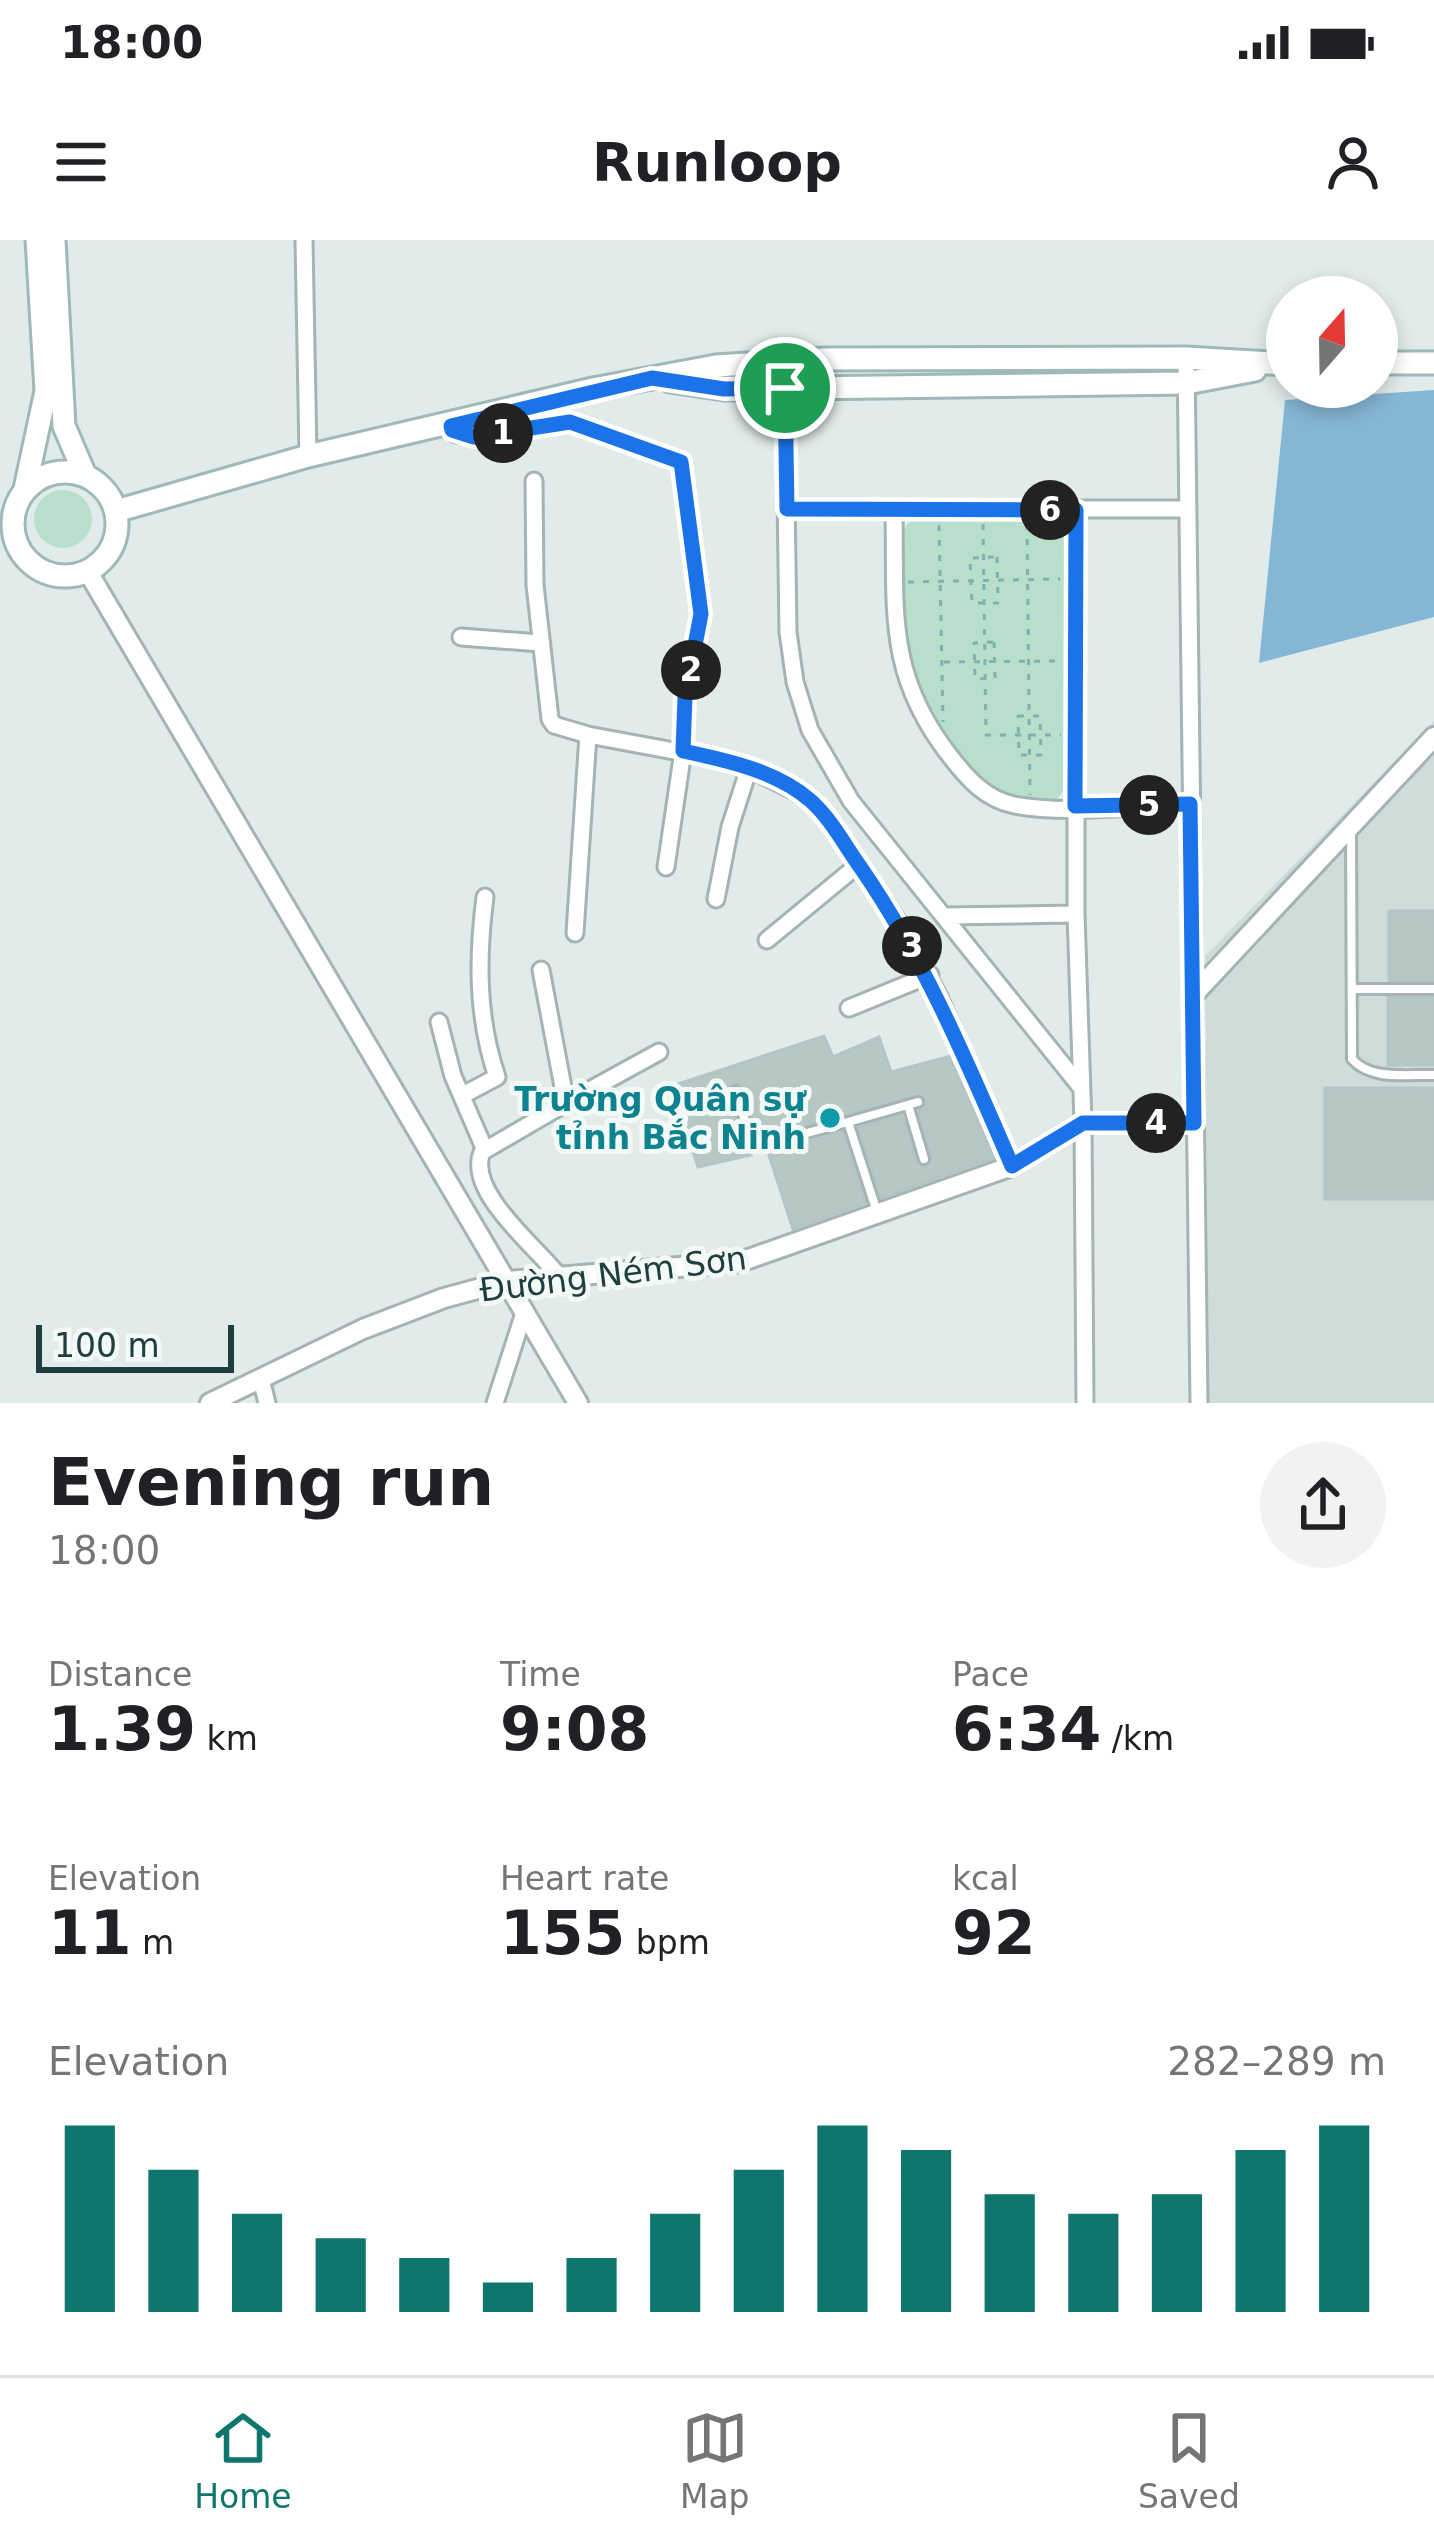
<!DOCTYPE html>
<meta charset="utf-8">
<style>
body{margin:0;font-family:"DejaVu Sans",sans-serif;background:#f2f2f2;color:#202124;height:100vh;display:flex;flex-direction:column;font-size:45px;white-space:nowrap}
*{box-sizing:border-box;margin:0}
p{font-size:39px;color:#757577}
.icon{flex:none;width:66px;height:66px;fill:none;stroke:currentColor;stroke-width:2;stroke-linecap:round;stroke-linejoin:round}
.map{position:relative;height:1163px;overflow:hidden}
.sheet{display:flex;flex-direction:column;background:#fff;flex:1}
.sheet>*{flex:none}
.needle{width:78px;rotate:20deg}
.fabs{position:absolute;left:1266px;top:36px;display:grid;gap:24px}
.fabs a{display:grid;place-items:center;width:132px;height:132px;border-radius:50%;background:#fff;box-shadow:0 6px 18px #0003;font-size:60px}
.scale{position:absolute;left:36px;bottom:30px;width:198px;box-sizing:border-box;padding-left:12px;border:6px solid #203e3d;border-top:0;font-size:33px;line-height:42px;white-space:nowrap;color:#203e3d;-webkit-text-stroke:9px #f2f9f7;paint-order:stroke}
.pin{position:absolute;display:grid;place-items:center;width:102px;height:102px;color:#fff;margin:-51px;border:6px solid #fff;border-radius:50%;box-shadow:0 3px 12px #0007}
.km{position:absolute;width:60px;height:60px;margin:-30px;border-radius:50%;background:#222;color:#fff;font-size:33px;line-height:60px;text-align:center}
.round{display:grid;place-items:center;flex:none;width:126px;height:126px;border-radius:63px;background:#f2f2f2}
.headline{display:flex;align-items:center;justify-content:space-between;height:204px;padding:0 48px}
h1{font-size:66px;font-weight:700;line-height:90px}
.figures{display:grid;grid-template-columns:repeat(3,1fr);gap:18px;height:204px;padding:12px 48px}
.figures div{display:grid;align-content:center}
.figures b{font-size:60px;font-weight:700}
.figures small{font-size:33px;font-weight:400}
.figures p{font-size:33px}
.chart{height:336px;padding:24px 48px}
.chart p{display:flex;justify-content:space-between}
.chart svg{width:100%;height:216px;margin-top:12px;stroke:#0f766e;stroke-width:6}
.status{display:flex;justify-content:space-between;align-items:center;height:84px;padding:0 60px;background:#fff;direction:ltr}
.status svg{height:33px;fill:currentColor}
header{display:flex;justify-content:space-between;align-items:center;height:156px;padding:0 48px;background:#fff;font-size:54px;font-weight:700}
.dock{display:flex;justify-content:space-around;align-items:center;height:168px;border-top:3px solid #e0e0e0;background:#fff;font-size:33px;color:#757577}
.dock a{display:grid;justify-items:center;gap:6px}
.dock .selected{color:#0f766e}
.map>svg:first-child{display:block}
</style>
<div class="status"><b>18:00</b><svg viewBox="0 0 49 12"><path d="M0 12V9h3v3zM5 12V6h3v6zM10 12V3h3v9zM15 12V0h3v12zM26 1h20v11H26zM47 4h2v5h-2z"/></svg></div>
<header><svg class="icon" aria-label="menu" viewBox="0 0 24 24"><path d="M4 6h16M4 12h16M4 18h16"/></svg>Runloop<svg class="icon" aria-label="person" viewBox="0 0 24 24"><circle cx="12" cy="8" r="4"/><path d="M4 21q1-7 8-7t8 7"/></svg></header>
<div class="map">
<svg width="1434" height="1163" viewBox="0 0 1434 1163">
<rect width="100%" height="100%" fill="#e1ecea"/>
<path fill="#cfdcd9" d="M1434,481V1163H1209L1205,716Z"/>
<path fill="#b8dfcc" d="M34 279a29 29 0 1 1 58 0a29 29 0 1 1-58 0Z
M1047,279L1061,284L1066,296L1069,543L1057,559C1038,560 1020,561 1002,554C989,548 977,534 967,523C917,467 903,420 902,346C902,325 897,301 908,283L916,280Z"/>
<path fill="#85b6d5" d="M1434,150V377L1259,423L1285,160Z"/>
<path fill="#b6c7c4" stroke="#b3c6c3" stroke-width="3" d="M1389,671H1434V741H1389Z
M1388,757H1434V825H1388Z
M824,796L833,817L879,797L891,832L951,816L994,918L881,958L858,888L902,875L917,922L927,926L932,917L918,871L926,865L923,855L759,897L743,848L735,843L727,854L751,915L698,927L672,846Z
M1325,848H1434V959H1325Z
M843,892L866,963L793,989L768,912Z"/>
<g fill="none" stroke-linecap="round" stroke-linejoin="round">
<defs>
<path id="service" d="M1351,594L1352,819C1371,841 1407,834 1434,835
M1352,749H1434
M735,851L754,907L848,882L877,972
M908,865L924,919
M848,882L918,862"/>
<path id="minor" d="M304,0L308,216
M1186,118L1199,1163
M784,121L788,392L795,442L810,490L851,561L1079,845
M451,186L456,194L474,197L570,182L681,222L701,374L685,457L683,511L666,627
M534,241L535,345L550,479L554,485L588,495L739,523L810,559L835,587L906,694L939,757L1012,926
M787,269H1187
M894,270C896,369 885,433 950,516C967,538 985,559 1014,565C1066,575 1137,565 1190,564
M1076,270V674L1083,883H1194
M461,397L540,403
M716,659L730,587L749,528
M944,676L1076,674
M575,693L588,495
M767,700L858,625
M541,730L566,863L482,912C466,951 534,1005 558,1035
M849,768L930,735
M439,782L453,836L485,910
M463,855L497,837C477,778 477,719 485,657
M566,863L659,812
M1083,883L1085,1163
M261,1139L267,1163
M495,1163L525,1070"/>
<path id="tertiary" d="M88,332L578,1163
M1195,753L1434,497
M210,1163L363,1089L444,1058L507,1041L740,1022L1012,926L1083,883"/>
<path id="secondary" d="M54,0L64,186L85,235
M1377,123H1434
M670,141L724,149L1187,143L1255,130
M13 284a52 52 0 1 1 104 0a52 52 0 1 1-104 0Z
M25,249L46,151L37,0
M116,271L308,216L593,149L716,126L824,119L1186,118L1287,124"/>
</defs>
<use href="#service" stroke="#a3b4b3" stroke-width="14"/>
<use href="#minor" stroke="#a3b4b3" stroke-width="21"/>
<use href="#tertiary" stroke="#a3b4b3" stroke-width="24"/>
<use href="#secondary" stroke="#9eb9b6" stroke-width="27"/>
<path stroke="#7fb2ae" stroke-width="3" stroke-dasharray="6 9" stroke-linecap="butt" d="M983,284L986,495H1061
M1027,284L1030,555
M939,285L943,482
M997,317L998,363H972L970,318Z
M908,342L1060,339
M994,402L995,438L975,439L974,403Z
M944,422L1060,421
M1018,476H1040L1041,515H1019Z"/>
<use href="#service" stroke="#fff" stroke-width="8"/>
<use href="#minor" stroke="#fff" stroke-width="15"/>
<use href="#tertiary" stroke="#fff" stroke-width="18"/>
<use href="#secondary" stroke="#fff" stroke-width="21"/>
</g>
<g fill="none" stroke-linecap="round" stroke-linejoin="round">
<defs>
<path id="route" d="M652,138L724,149L785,148L787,269L1076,270L1075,566L1190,564L1194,883H1083L1012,926C967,822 925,721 861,628C845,606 832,580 811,561C777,531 726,520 683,511L685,457L701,374L681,222L570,182L474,197L452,190L451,186Z"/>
</defs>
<use href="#route" stroke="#fff" stroke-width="24"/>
<use href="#route" stroke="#1a73e8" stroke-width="15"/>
</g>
<circle fill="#0f9aa8" stroke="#f2f9f7" stroke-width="4.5" cx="830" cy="878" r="12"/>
<g text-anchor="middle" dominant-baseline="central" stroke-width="10" stroke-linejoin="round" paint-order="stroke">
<g font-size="33" font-weight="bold" fill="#0d838f" stroke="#f2f9f7" text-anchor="end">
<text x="806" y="859">Trường Quân sự<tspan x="806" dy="38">tỉnh Bắc Ninh</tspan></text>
</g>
<g font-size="33" fill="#203e3d" stroke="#f2f9f7">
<text transform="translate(613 1034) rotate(-7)">Đường Ném Sơn</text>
</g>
</g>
</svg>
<div class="fabs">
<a><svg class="needle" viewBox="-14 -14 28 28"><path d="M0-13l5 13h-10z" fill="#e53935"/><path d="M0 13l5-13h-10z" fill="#757577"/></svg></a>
</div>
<div class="scale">100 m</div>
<div class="pin" style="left:785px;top:148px;background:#1e9e55"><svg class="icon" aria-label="arrive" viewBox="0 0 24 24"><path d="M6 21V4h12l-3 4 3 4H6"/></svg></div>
<b class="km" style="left:503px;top:193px">1</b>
<b class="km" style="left:691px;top:430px">2</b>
<b class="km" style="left:912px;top:706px">3</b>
<b class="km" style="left:1156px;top:883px">4</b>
<b class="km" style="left:1149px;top:565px">5</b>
<b class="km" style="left:1050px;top:270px">6</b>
</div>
<section class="sheet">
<div class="headline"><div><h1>Evening run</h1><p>18:00</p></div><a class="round"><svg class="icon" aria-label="share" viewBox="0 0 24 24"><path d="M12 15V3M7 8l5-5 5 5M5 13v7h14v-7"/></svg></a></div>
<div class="figures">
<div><p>Distance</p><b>1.39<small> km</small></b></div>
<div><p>Time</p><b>9:08</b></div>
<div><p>Pace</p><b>6:34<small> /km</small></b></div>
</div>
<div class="figures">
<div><p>Elevation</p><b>11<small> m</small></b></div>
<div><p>Heart rate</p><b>155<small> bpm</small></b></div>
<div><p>kcal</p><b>92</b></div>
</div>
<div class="chart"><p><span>Elevation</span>282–289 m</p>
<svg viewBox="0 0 160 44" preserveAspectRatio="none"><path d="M5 44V6M15 44V15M25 44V24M35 44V29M45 44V33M55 44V38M65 44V33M75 44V24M85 44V15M95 44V6M105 44V11M115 44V20M125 44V24M135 44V20M145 44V11M155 44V6"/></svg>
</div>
</section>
<nav class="dock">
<a class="selected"><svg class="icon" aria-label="home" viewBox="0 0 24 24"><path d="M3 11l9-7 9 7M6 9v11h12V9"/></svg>Home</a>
<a><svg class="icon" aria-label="map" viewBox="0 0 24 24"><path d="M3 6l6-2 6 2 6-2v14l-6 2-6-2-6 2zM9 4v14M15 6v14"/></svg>Map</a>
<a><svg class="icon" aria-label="saved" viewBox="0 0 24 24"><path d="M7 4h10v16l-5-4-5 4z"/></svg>Saved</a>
</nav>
